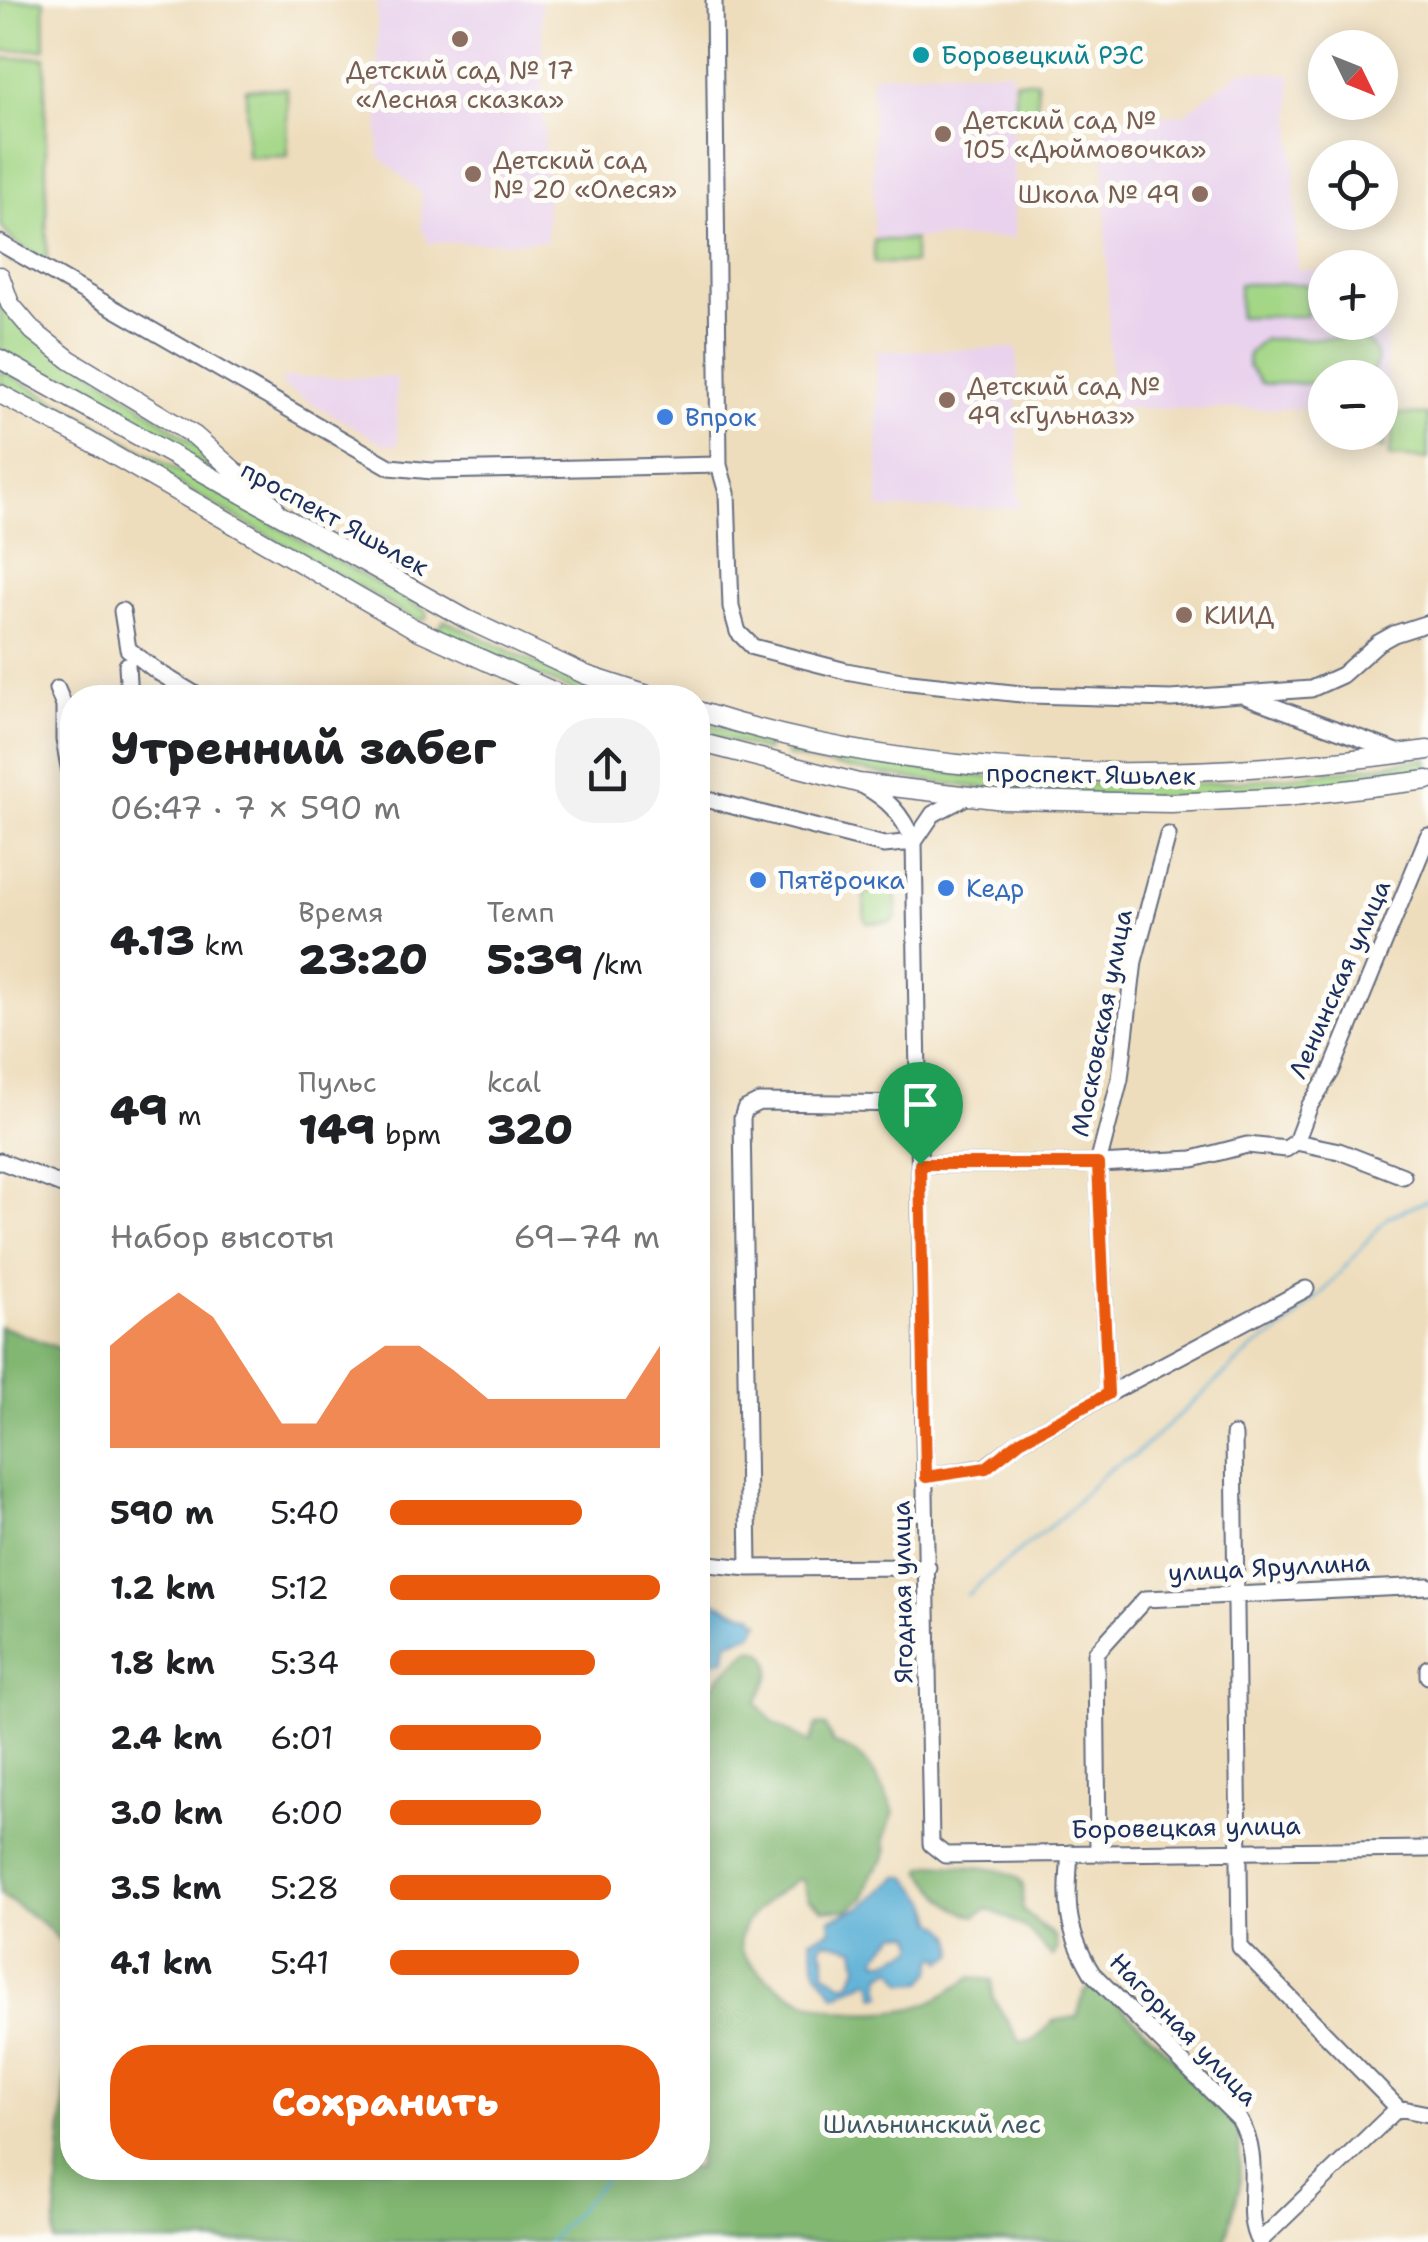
<!DOCTYPE html>
<html lang="ru">
<meta charset="utf-8">
<style>
body{margin:0;font-family:"Shantell Sans",sans-serif;background:#f2f2f2;color:#202124;height:100vh;display:flex;flex-direction:column;font-size:38px;white-space:nowrap}
*{box-sizing:border-box;margin:0}
p{font-size:32px;color:#757577}
.icon{flex:none;width:55px;height:55px;fill:none;stroke:currentColor;stroke-width:2;stroke-linecap:round;stroke-linejoin:round}
.map{position:relative;flex:1;overflow:hidden}
.side{position:absolute;left:60px;top:685px;width:650px;height:1495px;display:flex;flex-direction:column;background:#fff;border-radius:40px;box-shadow:0 5px 25px #0003}
.side>*{flex:none}
.needle{width:65px;rotate:133deg}
.tools{position:absolute;left:1308px;top:30px;display:grid;gap:20px}
.tools a{display:grid;place-items:center;width:90px;height:90px;border-radius:50%;background:#fff;box-shadow:0 5px 25px #0003;font-size:50px}
.pin{position:absolute;display:grid;place-items:center;width:85px;height:85px;color:#fff;margin:-102px -42px;border-radius:50% 50% 50% 0;rotate:-45deg;box-shadow:0 0 10px #0007}
.pin .icon{rotate:45deg}
.round{display:grid;place-items:center;flex:none;width:105px;height:105px;border-radius:40px;background:#f2f2f2}
.headline{display:flex;align-items:center;justify-content:space-between;height:170px;padding:0 50px}
h1{font-size:45px;font-weight:800;line-height:75px}
.stats{display:grid;grid-template-columns:repeat(3,1fr);gap:15px;height:170px;padding:10px 50px}
.stats div{display:grid;align-content:center}
.stats b{font-size:42px;font-weight:800}
.stats small{font-size:28px;font-weight:400}
.stats p{font-size:28px}
.chart{height:280px;padding:20px 50px}
.chart p{display:flex;justify-content:space-between}
.chart svg{width:100%;height:180px;margin-top:10px;fill:#ea580c;opacity:.7}
.primary-button{display:flex;gap:20px;margin-top:auto;padding:20px 50px}
.primary-button a{flex:1;height:115px;border-radius:40px;background:#ea580c;color:#fff;font-size:40px;font-weight:800;line-height:115px;text-align:center}
ul{padding:0 50px;list-style:none;font-size:32px}
li{display:grid;grid-template-columns:160px 120px 1fr;align-items:center;height:75px}
li i{height:25px;border-radius:12px;background:#ea580c}
.map>svg:first-child{display:block}
</style>
<div class="map">
<svg width="1428" height="2242" viewBox="0 0 1428 2242">
<rect width="100%" height="100%" fill="#fdfcf7"/>
<filter id="ink" filterUnits="userSpaceOnUse"><feTurbulence type="fractalNoise" baseFrequency=".01" numOctaves="2"/><feDisplacementMap in="SourceGraphic" scale="20" xChannelSelector="R" yChannelSelector="G"/><feConvolveMatrix kernelMatrix="1 2 1 2 8 2 1 2 1" color-interpolation-filters="sRGB"/></filter>
<filter id="wash" filterUnits="userSpaceOnUse"><feTurbulence type="fractalNoise" baseFrequency=".0048" numOctaves="4" result="noise"/><feDisplacementMap in="SourceGraphic" scale="40" xChannelSelector="R" yChannelSelector="G"/><feGaussianBlur stdDeviation="2.25" result="paint"/><feColorMatrix in="noise" values="0 0 0 0 0 0 0 0 0 0 0 0 0 0 0 0 0 1.4 0 .05"/><feComposite in="paint" operator="in"/></filter>
<g filter="url(#wash)">
<rect width="100%" height="100%" fill="#eeddbc"/>
<path fill="#e9d2ed" d="M377,0H541L547,241L427,243V236L422,231L421,193L379,156Z
M1241,70L1291,74L1298,270H1325V322H1380L1382,270L1389,409H1380V378H1325V409L1111,408L1103,118L1184,114Z
M942,71H1012L1015,238H874L872,75Z
M1017,348L1019,508L879,509L876,351Z
M396,377L398,445H386L282,386V378Z"/>
<path fill="#a3d685" stroke="#5f8272" stroke-width="2.5" d="M0,0H44L45,49L0,51Z
M45,57L47,261L14,242L0,225V59Z
M1015,81H1037L1038,121L1015,122Z
M287,88L288,156L247,157L246,89Z
M874,240H914V263H874Z
M1239,284H1307V316L1239,317Z
M0,292L5,307L192,442L249,491L0,350Z
M1361,338C1378,348 1382,363 1368,377L1325,378V383L1268,384L1261,383L1248,366V354L1264,339Z
M0,369L427,612L426,619L416,620L0,383Z
M1396,414L1428,415V459L1389,457Z
M1380,427H1384V448L1347,447V433L1380,432Z
M444,620L532,662L622,697L585,696L438,631Z
M698,720L768,741L766,751L698,732Z
M788,745C918,773 1050,788 1184,784C1266,782 1347,769 1428,759V772C1348,782 1267,795 1186,797C1053,800 917,784 787,756L784,747Z
M873,889L895,893L897,916L892,922L868,923L865,920L864,896Z"/>
<path fill="#82b772" stroke="#4e7368" stroke-width="2.5" d="M0,1326L72,1353V1954L46,1926L0,1894Z
M750,1649L762,1651C779,1668 766,1684 757,1703L773,1722L810,1743L816,1725L826,1726L833,1744C868,1751 880,1782 894,1812L884,1839L887,1849L884,1860L872,1874L864,1898L848,1910H824L808,1899L803,1881L798,1879C780,1891 749,1911 742,1932C736,1950 747,1960 759,1971C798,2008 849,2018 902,2010C928,2007 950,1992 971,1977L992,1980L993,1998L1020,2042L1033,2041L1053,2021L1077,2017L1084,1993L1095,1981L1239,2122L1240,2185L1225,2242H54L72,1990V2168H698V1706L720,1676Z
M935,1864C954,1867 1020,1864 1023,1887C1024,1895 1022,1903 1023,1911L1055,1937L1057,1950L1053,1956C1042,1951 1040,1941 1031,1933C1019,1923 1002,1915 988,1909L976,1916C947,1909 941,1893 922,1872L923,1868Z"/>
<path fill="#58afd5" stroke="#3a6f9a" stroke-width="2.5" fill-rule="evenodd" d="M698,1594L733,1610L754,1615V1619L760,1622L752,1634L727,1643L725,1659L698,1663Z
M898,1877H907L930,1903L935,1921C951,1929 955,1936 955,1954L943,1961L941,1957H935L932,1972L923,1982L904,1983L893,1968L882,1975L880,1984L883,1995L876,1997L872,1981L869,1980L835,1996L816,1969L811,1939L830,1931L831,1919L860,1908ZM898,1933L912,1934L916,1942L914,1949L887,1961H878L877,1956ZM825,1941L855,1948L858,1967L849,1984H841L825,1972V1957L820,1946Z"/>
<g fill="none" stroke-linecap="round" stroke-linejoin="round">
<path stroke="#58afd5" stroke-width="2.5" d="M967,1595C997,1567 1029,1544 1060,1518C1085,1496 1101,1468 1133,1457L1252,1349L1284,1329L1324,1291L1388,1217L1428,1200
M698,2068L705,2058
M548,2242L615,2168"/>
</g>
</g>
<g filter="url(#ink)">
<g fill="none" stroke-linecap="round" stroke-linejoin="round">
<defs>
<path id="minor" d="M714,0L719,465L727,493L731,607L738,632L753,647L846,671L901,681L1030,695L1171,699L1311,689L1342,675L1378,643L1394,634L1428,623
M0,243L390,467L432,471L719,465
M122,611L128,649L158,672L201,698
M127,665L129,698
M57,689L64,706V740L72,783
M1248,697L1400,753
M862,785C889,800 901,813 914,842L931,1844L945,1855L1428,1849
M698,797L884,845L914,842
M914,842L933,814L966,797
M1296,1142L1310,1105L1331,1072L1428,836
M1296,1142L1339,1151L1403,1176
M0,1161L72,1189
M920,1164H1098L1193,1159L1247,1145L1286,1149L1296,1142
M1108,1393L1098,1164L1120,1079L1134,961L1168,835
M1234,1435L1240,1947L1398,2108L1428,2114
M926,1477L986,1467L1020,1441L1306,1289
M698,1563L749,1568L928,1567
M749,1568L742,1118L745,1109L759,1102L919,1104
M1428,1668V1676
M1098,1851L1096,1653L1145,1599L1428,1586
M1070,1853C1066,1902 1065,1928 1092,1973L1239,2119C1266,2164 1240,2209 1259,2242
M1259,2242L1398,2108"/>
<path id="major" d="M0,276L10,304L33,331L70,360L195,436L274,506
M0,359L468,620L586,675L657,698
M0,394L82,437L415,629L568,698
M698,711C930,786 1189,783 1428,750
M698,742L858,783L1004,800L1171,803L1286,797L1428,780"/>
</defs>
<use href="#minor" stroke="#656c7f" stroke-width="19"/>
<use href="#major" stroke="#656c7f" stroke-width="21"/>
<use href="#minor" stroke="#fff" stroke-width="15"/>
<use href="#major" stroke="#fff" stroke-width="18"/>
</g>
</g>
<g fill="none" stroke-linecap="round" stroke-linejoin="round" filter="url(#ink)">
<defs>
<path id="route" d="M920,1164H1098L1108,1394L1020,1441L986,1468L926,1477Z"/>
</defs>
<use href="#route" stroke="#fff" stroke-width="20"/>
<use href="#route" stroke="#ea580c" stroke-width="12"/>
</g>
<g fill="#8d6e63" stroke="#fdfcf7" stroke-width="4">
<circle cx="460" cy="39" r="10"/>
<circle cx="943" cy="134" r="10"/>
<circle cx="473" cy="174" r="10"/>
<circle cx="1200" cy="194" r="10"/>
<circle cx="947" cy="400" r="10"/>
<circle cx="1184" cy="615" r="10"/>
</g>
<circle fill="#0f9aa8" stroke="#fdfcf7" stroke-width="4" cx="921" cy="55" r="10"/>
<g fill="#3f7fe0" stroke="#fdfcf7" stroke-width="4">
<circle cx="665" cy="417" r="10"/>
<circle cx="758" cy="880" r="10"/>
<circle cx="946" cy="888" r="10"/>
</g>
<g text-anchor="middle" dominant-baseline="central" stroke-width="10" stroke-linejoin="round" paint-order="stroke">
<g font-size="25" fill="#0d838f" stroke="#fdfcf7" text-anchor="start">
<text x="941" y="55">Боровецкий РЭС</text>
</g>
<g font-size="25" fill="#785e54" stroke="#fdfcf7" text-anchor="start">
<text x="460" y="70" text-anchor="middle">Детский сад № 17<tspan x="460" dy="29">«Лесная сказка»</tspan></text>
<text x="963" y="120">Детский сад №<tspan x="963" dy="29">105 «Дюймовочка»</tspan></text>
<text x="493" y="160">Детский сад<tspan x="493" dy="29">№ 20 «Олеся»</tspan></text>
<text x="1180" y="194" text-anchor="end">Школа № 49</text>
<text x="967" y="386">Детский сад №<tspan x="967" dy="29">49 «Гульназ»</tspan></text>
<text x="1204" y="615">КИИД</text>
</g>
<g font-size="25" fill="#366cbe" stroke="#fdfcf7" text-anchor="start">
<text x="685" y="417">Впрок</text>
<text x="778" y="880">Пятёрочка</text>
<text x="966" y="888">Кедр</text>
</g>
<g font-size="25" fill="#1b2f5e" stroke="#fdfcf7">
<text transform="translate(335 518) rotate(29)">проспект Яшьлек</text>
<text transform="translate(1091 774) rotate(1)">проспект Яшьлек</text>
<text transform="translate(1339 979) rotate(-66)">Ленинская улица</text>
<text transform="translate(1101 1023) rotate(-79)">Московская улица</text>
<text transform="translate(1269 1567) rotate(-3)">улица Яруллина</text>
<text transform="translate(902 1592) rotate(-91)">Ягодная улица</text>
<text transform="translate(1186 1827) rotate(-1)">Боровецкая улица</text>
<text transform="translate(1184 2029) rotate(46)">Нагорная улица</text>
</g>
<g font-size="25" fill="#3d5968" stroke="#fdfcf7">
<text x="932" y="2124">Шильнинский лес</text>
</g>
</g>
</svg>
<div class="tools">
<a><svg class="needle" viewBox="-14 -14 28 28"><path d="M0-13l5 13h-10z" fill="#e53935"/><path d="M0 13l5-13h-10z" fill="#757577"/></svg></a>
<a><svg class="icon" aria-label="locate" viewBox="0 0 24 24"><circle cx="12" cy="12" r="6"/><path d="M12 2v4M12 18v4M2 12h4M18 12h4"/></svg></a>
<a>+</a>
<a>−</a>
</div>
<div class="pin" style="left:920px;top:1164px;background:#1e9e55"><svg class="icon" aria-label="arrive" viewBox="0 0 24 24"><path d="M6 21V4h12l-3 4 3 4H6"/></svg></div>
<section class="side">
<div class="headline"><div><h1>Утренний забег</h1><p>06:47 · 7 × 590 m</p></div><a class="round"><svg class="icon" aria-label="share" viewBox="0 0 24 24"><path d="M12 15V3M7 8l5-5 5 5M5 13v7h14v-7"/></svg></a></div>
<div class="stats">
<div><b>4.13<small> km</small></b></div>
<div><p>Время</p><b>23:20</b></div>
<div><p>Темп</p><b>5:39<small> /km</small></b></div>
</div>
<div class="stats">
<div><b>49<small> m</small></b></div>
<div><p>Пульс</p><b>149<small> bpm</small></b></div>
<div><p>kcal</p><b>320</b></div>
</div>
<div class="chart"><p><span>Набор высоты</span>69–74 m</p>
<svg viewBox="0 0 160 44" preserveAspectRatio="none"><path d="M0 44V19L10 12L20 6L30 12L40 25L50 38L60 38L70 25L80 19L90 19L100 25L110 32L120 32L130 32L140 32L150 32L160 19V44z"/></svg>
</div>
<ul>
<li><b>590 m</b>5:40<i style="width:71%"></i></li>
<li><b>1.2 km</b>5:12<i style="width:100%"></i></li>
<li><b>1.8 km</b>5:34<i style="width:76%"></i></li>
<li><b>2.4 km</b>6:01<i style="width:56%"></i></li>
<li><b>3.0 km</b>6:00<i style="width:56%"></i></li>
<li><b>3.5 km</b>5:28<i style="width:82%"></i></li>
<li><b>4.1 km</b>5:41<i style="width:70%"></i></li>
</ul>
<div class="primary-button"><a>Сохранить</a></div>
</section>
</div>
